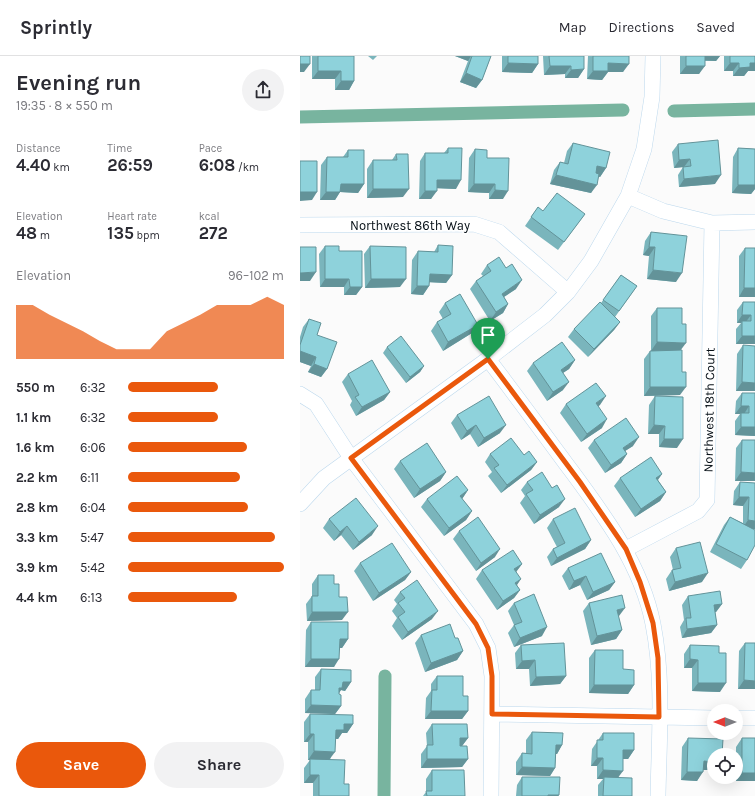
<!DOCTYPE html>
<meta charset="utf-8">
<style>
body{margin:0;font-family:Karla,sans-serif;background:#f2f2f3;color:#2b2b33;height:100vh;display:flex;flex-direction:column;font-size:15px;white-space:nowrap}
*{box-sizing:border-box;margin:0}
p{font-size:13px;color:#7c7c81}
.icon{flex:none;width:22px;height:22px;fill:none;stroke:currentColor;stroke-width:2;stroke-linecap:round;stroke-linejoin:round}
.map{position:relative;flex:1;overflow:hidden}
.drawer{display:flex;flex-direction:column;background:#fff;width:300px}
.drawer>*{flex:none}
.needle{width:26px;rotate:270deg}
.buttons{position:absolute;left:407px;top:648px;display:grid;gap:8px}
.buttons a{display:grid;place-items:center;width:36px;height:36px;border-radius:50%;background:#fff;box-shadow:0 4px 16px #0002;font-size:20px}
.pin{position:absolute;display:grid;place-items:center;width:34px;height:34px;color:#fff;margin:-41px -17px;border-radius:50% 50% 50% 0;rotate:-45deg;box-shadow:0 0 4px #0007}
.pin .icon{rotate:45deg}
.round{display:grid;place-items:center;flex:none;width:42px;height:42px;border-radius:21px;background:#f2f2f3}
.summary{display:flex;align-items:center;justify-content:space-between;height:68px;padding:0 16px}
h1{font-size:22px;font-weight:700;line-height:30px}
.metrics{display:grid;grid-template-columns:repeat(3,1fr);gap:6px;height:68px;padding:4px 16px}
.metrics div{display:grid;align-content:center}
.metrics b{font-size:17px;font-weight:700}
.metrics small{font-size:11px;font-weight:400}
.metrics p{font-size:11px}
.chart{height:112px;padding:8px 16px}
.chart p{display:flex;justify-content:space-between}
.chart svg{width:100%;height:72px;margin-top:4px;fill:#ea580c;opacity:.7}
.cta{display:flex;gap:8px;margin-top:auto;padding:8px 16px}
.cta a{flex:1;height:46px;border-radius:24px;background:#ea580c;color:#fff;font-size:16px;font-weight:700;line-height:46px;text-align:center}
.cta a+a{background:#f2f2f3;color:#2b2b33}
ul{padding:0 16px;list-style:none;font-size:13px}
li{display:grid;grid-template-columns:64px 48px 1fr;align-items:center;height:30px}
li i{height:10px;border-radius:5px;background:#ea580c}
header{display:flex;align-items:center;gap:24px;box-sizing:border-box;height:56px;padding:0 20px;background:#fff;border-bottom:1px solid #e1e1e2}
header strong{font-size:19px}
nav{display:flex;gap:22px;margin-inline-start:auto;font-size:14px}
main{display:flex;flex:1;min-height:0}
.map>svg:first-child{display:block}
</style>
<header>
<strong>Sprintly</strong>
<nav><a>Map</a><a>Directions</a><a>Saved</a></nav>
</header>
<main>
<section class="drawer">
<div class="summary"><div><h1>Evening run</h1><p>19:35 · 8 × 550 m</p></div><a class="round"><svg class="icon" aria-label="share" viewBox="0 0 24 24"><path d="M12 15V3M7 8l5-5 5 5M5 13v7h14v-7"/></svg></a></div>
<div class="metrics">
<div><p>Distance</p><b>4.40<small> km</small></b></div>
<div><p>Time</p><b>26:59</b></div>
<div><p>Pace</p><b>6:08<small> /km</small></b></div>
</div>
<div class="metrics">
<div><p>Elevation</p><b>48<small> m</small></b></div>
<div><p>Heart rate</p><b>135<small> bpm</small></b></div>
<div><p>kcal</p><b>272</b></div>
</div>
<div class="chart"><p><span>Elevation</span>96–102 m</p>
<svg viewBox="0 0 160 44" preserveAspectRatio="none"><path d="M0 44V11L10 11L20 17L30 22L40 27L50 33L60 38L70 38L80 38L90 27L100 22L110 17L120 11L130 11L140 11L150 6L160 11V44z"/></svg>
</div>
<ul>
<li><b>550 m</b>6:32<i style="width:58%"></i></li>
<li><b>1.1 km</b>6:32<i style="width:58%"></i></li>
<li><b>1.6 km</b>6:06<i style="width:76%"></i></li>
<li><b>2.2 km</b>6:11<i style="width:72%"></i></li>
<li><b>2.8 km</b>6:04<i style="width:77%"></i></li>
<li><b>3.3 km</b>5:47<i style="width:94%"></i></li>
<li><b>3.9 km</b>5:42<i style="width:100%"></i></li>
<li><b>4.4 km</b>6:13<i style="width:70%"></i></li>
</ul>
<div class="cta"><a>Save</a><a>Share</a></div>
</section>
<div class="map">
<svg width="455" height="740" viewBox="0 0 455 740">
<rect width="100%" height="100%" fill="#fbfbfb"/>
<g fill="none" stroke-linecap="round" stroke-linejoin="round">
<path stroke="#78b49f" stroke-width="13" d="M374,55L455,53
M0,61L323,54
M84,740L85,620"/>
<defs>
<path id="minor" d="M328,140L363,155L412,167L455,166
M0,169L174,168L199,176L268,236
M188,303C214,337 239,371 264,405C301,455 341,506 353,568C364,624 359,683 358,740
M0,338L16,348L51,402L176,568L188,592L192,620L191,740
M0,448L24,422L188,303L245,259L268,236L291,205L328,140L344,93L352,41L353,0
M326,493L398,455L407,444L412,167
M192,658L414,662
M436,662H455"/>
</defs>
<use href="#minor" stroke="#bcd8ed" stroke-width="16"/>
<use href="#minor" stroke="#fff" stroke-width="15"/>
</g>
<path fill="#7ab5bc" d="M12,0H54V25L49,34H35V23H12Z
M68,0H77L73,4Z
M155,0H191L182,24L176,32L160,26L168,5Z
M202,0H238V8L232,17L202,16Z
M243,0H284V13L278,22H265V18L244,19Z
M288,0H329L323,16H308L302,24L287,23Z
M380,0H420L416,5H405L399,18H380Z
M424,0H455V15H448L444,20H433V15H424Z
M273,87L306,112L300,121L299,120L291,137L250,128L254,114L260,106L264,107L267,95Z
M378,88L415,128L379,131L378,119L383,111L374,112L372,96Z
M148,92L156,133L137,132L131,143H119L120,105L125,97H144Z
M438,92L455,93V133L451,138L432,137L433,101Z
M175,93L187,102L203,143H189V137L168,136L169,102Z
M48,94L64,128L58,137L40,136L35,144H20L21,109L27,101H43Z
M96,98L103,141L67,142V113L73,104H92Z
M238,151L243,155L285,158L258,194L225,170Z
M351,176L376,226L347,223L349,200L343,199L345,185Z
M138,189L152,219L146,227L129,226V230L123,239L111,238L112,204L118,195L134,196Z
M25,190L39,195L62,231L56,239H44V231H20L19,198Z
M70,190L100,231L65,232L64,198Z
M445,192H455V241H439V200Z
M187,209L216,233L204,241L208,248L203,257L190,265L170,233L176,225L183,220L181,218Z
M321,219L337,230L315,261L320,266L314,274L288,301L268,281L274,273L301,247Z
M443,246H455V288H436V273L441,267H437V254Z
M145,247L178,269L172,277L143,295L131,275L137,266L143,263L139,256Z
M357,252L380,294V339L344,340V303L350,295H351V260Z
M9,263L17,279L27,313L21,321L8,316L11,310L0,306V281L3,271Z
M443,289L455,335H436L437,298Z
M87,291L124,310L120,316L106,327L83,297Z
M275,304L269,313L263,317V334L247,345L227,315L233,307Z
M48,318L90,336L84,344L56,360L50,349L52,345L42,326Z
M442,337H455V380L435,379V365L440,358H435L436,345Z
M355,340L377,392L359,391V378H348L349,349Z
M266,348L300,349L298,350L302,372L281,386L260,357Z
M157,359L200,377L178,391L170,378L161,384L151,367Z
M294,384L333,390L325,395L327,398L321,407L305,417L288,392Z
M442,384L455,425H435L436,392Z
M190,398L224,399L237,406L231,414L201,437L188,420L192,416L185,406Z
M100,405L146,416L140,425L114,442L94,413Z
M362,418L358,424L366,436L360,445L335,461L314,430L320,422Z
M227,426L252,432L259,451L234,468L220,447L225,440L221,434Z
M440,426L455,427L453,473L447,504L441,513L410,496L424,469L430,461L443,467V450L433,449L434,435Z
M168,434L162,443L172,455L166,464L144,480L121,451L127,443Z
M29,463L72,479L53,494L41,479L34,485L23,472Z
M253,463L291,484L285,493L251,510L247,501L253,493L257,491L247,472Z
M159,475L195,501L176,515L153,483Z
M376,492L402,526L369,535L366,523L372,514H373L370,501Z
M60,507L111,516L105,524L73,545L54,515Z
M222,508L216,516L217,529L220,534L214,542L197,554L176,523L182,514Z
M268,512L315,526L309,534L287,544L280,529L269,534L262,520Z
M18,519L34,528L39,541L42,564L7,565L6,548L12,540V528Z
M100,536L132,563L102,584L92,570L97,562L92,555L97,548L94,544Z
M388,540L422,548L416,556H415L417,569L411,577L382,582L380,571L384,564L382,549Z
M214,547L242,580L214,591L208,577L214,569L208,555Z
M289,547L319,560L318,561L322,574L316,583L291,589L283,555Z
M11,566L48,583L42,592H40L34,611H5L6,574Z
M121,579L155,582L163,595L157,604L125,616L115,587Z
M445,587H455V633H438L439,595Z
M221,589L266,620L260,628L230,630L229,613H216L215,597Z
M390,589L419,597L420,636L392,635V612H384V598Z
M295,594L323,613L334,629L328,638L289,637V602Z
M21,613L51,626L45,635L41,634L39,637L41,650L35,658L5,657V643L11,634H15V621Z
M137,620L168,655L162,663H125L126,642L131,635V628Z
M10,658L53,668L47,677H42L38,683H35L30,704L44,728L49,740H13V727H4V712L10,704H8V686H4V666Z
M132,668L168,682L162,690L168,703L162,711L121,712V698L127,690L126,677Z
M232,676L262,689L257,698H256L255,712L250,720L216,719V706L222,697H226V684Z
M303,677L334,694L328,703H323L318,722L332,740H298V729L303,723H297V710H291L292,693Z
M388,682L414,714H403L397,725L381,724L382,691Z
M442,682H455V725H436V691Z
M132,714L165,740H123L126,736V723Z
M222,721L259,739L258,740H216L217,729Z"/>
<path fill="#639399" d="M155,0H171L168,5Z
M402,0H420L416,5L399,4Z
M208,7L238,8L232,17L202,16Z
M308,7L329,8L323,16H308L302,24L287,23L293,15Z
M430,7H439L433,15H424Z
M450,7H455V15H448L444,20H433L439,12Z
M0,8H10L4,16H0Z
M250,10H271L265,18L244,19Z
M386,10H405L399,18H380Z
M284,13L278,22H265L271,14Z
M18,15H41L35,23H12Z
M166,17L182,24L176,32L160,26Z
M41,25H54L49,34H35Z
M390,103L384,111L374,112L379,104Z
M297,110L306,112L300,121L291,118Z
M256,119L297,129L291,137L250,128Z
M421,119L415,128L379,131L384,123Z
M137,124H161L156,133L131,132Z
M41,128H64L58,137L40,136L35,144H20L26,136Z
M174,128H195L189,137L168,136Z
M455,128V133L451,138L432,137L438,129Z
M73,133H109L103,141L67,142Z
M195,134L208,135L203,143H189Z
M125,135H137L131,143H119Z
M0,136H17L12,144L0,145Z
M349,191H355L349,200L343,199Z
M353,214L382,217L376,226L347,223Z
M16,216L10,225H0V217Z
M130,218L152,219L146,227L124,226Z
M25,223H49L44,231H20Z
M71,223H106L100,231L65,232Z
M222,224L216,233L196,246L202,238Z
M117,230H129L123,239L111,238Z
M50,231H62L56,239H44Z
M444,232H455V241H439Z
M208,248L203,257L190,265L196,256Z
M442,259H451L445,267L442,265L441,267H437Z
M320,266L314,274L288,301L294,293Z
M178,269L172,277L143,295L148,286Z
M442,280H455V288H436Z
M357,286L386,287L380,295H351Z
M0,295L16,301L11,310L0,306Z
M275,304L269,313L255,322L261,314Z
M14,308L27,313L21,321L8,316Z
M124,310L120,316L106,327L110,321Z
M269,326L263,334L247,345L253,336Z
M442,326L455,327V335H436Z
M350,331H386L380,339L344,340Z
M90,336L84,344L56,360L62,351Z
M306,340L300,349L290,355L296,347Z
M441,350H449L444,358L441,357L440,358H435Z
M307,363L302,372L281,386L287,378Z
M176,369L170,378L161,384L167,375Z
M206,369L200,377L178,391L184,382Z
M354,369L365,370L359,378H348Z
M441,371H455V380L435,379Z
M339,381L333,390L317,400L323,392Z
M364,383H383L377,392L359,391Z
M327,398L321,407L305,417L311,409Z
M237,406L231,414L201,437L207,429Z
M146,416L140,425L114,442L120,433Z
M441,416L455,417V425H435Z
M362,418L356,426V422Z
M168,434L162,443L160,440Z
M366,436L360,445L335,461L341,453Z
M439,441H449L443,450L433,449Z
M265,443L259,451L234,468L240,459Z
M172,455L166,464L144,480L149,472Z
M448,464L455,465V473H442Z
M47,470L41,479L34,485L40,476Z
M78,470L72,479L53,494L59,486Z
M291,484L285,493L251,510L257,502Z
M200,493L195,501L176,515L181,507Z
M222,508L216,516L214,513Z
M111,516L105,524L73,545L79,537Z
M408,517L402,526L369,535L375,526Z
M286,520L280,529L269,534L274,525Z
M221,523L215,532V527Z
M315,526L309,534L287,544L293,536Z
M220,534L214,542L197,554L203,545Z
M422,548L416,556L408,558L414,549Z
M325,552L319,560L311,562L317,554Z
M138,555L132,563L102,584L108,576Z
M12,556H48L42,564L7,565Z
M417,569L411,577L382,582L387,573Z
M247,571L242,580L214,591L220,582Z
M322,574L316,583L291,589L297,580Z
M40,583H48L42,592H34Z
M163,595L157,604L125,616L131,607Z
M11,603H39L34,611H5Z
M390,603L398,604L392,612H384Z
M235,604L229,613H216L222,605Z
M266,620L260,628L230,630L236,621Z
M444,624L455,625V633H438Z
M43,626H51L45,635L41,634L37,640H33Z
M398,627H426L420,636L392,635Z
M294,629H334L328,638L289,637Z
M11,649L41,650L35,658L5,657Z
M131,655H168L162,663H125Z
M44,668H53L47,677H42L38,683L30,682L36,674Z
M10,678H14L8,686H4Z
M160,682H168L162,690H154Z
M256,689H262L257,698H250Z
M323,694H334L328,703H317Z
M14,695L35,696L29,704H8Z
M297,702H303L297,710H291Z
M127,703H168L162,711L121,712Z
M404,705L414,706V714H398Z
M222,711L255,712L250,720L216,719Z
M303,714L323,715L317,723L304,721L303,723H297Z
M387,716H403L397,725L381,724Z
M442,717H455V725H436Z
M10,719H19L13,727H4Z
M248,739H259L258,740H248Z"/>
<path fill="#8ed2db" stroke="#639399" d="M0,0H10V8H0Z
M18,0H54V25H41V15H18Z
M172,0H191L182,24L166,17Z
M208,0H238V8L208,7Z
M249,0H284V13L271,14V10H250Z
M293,0H329V8L308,7V15H293Z
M386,0H405V10H386Z
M430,0H455V7H450V11L439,12V7H430Z
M418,84L421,119L384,123L383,111L391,110L390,103L379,104L378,88Z
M273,87L310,96L306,112L297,110L296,117L299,118L297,129L256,119L260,106L268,108Z
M148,92H162L161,124H137V135H125V97H148Z
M438,92L455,93V129H438Z
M175,93L187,94V102H209L208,135L195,134V128H174Z
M48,94H64V128H41L40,136H26L27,101H48Z
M96,98H108L109,133H73V104H97Z
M0,105H17V136H0Z
M257,137L285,158L264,186L231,161L238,151L243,155Z
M351,176L387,180L382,217L353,214L355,191H349Z
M138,189L153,190L152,219L130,218L129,230H117L118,195L138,196Z
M25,190H39V195H62V231H50L49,223H25Z
M70,190L106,191V223H71Z
M0,191H16V216L0,217Z
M445,192H455V232H444Z
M199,201L206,212L212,208L222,224L202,238L208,248L196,256L176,225L191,215L187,209Z
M321,219L337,230L319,255L303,244Z
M160,238L178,269L148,286L137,266L151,258L145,247Z
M300,246L320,266L294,293L274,273Z
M443,246H455V280H442V265H451V259H442Z
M357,252H382V268H386V287L357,286Z
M9,263L21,267L17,279L37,286L27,313L14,308L16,301L0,295V289Z
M101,280L124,310L110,321L87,291Z
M262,286L275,304L261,314L269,326L253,336L233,307Z
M443,289L455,290V327L442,326Z
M382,294V316H386V331H350V295Z
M72,304L90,336L62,351L55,341L59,339L48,318Z
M296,327L306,340L296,347L307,363L287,378L266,348Z
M442,337H455V371H441V357H449V350H441Z
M189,340L206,369L184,382L176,369L167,375L157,359Z
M355,340L383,341V383H364L365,370L354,369Z
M326,362L339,381L323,392L327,398L311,409L294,384Z
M211,382L224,399L229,395L237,406L207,429L194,412L199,409L190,398Z
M442,384H455V417L441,416Z
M127,387L146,416L120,433L100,405Z
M351,401L362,418L356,422L366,436L341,453L320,422Z
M242,416L252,432L257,429L265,443L240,459L226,438L233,434L227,426Z
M157,420L168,434L160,440L172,455L149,472L127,443Z
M440,426L455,427V465L448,464L449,441H439Z
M56,442L78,470L59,486L47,470L40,476L29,463Z
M275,452L291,484L257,502L253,493L265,487L253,463Z
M178,461L200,493L181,507L159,475Z
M430,461L455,474V489L447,504L416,488Z
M400,486L408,517L375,526L372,514L381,512L376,492Z
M92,487L111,516L79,537L60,507Z
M213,494L222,508L214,513L221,523L215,527L220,534L203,545L182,514Z
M301,497L315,526L293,536L286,520L274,525L268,512Z
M18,519H34V528H39V541H47L48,556H12V540H18Z
M117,524L138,555L108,576L98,561L105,556L98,547L105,542L100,536Z
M420,535L422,548L414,549L417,569L387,573L386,562H391L388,540Z
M234,538L247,571L220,582L214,569L222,566L214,547Z
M322,539L325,552L317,554L322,574L297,580L289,547Z
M11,566H48V583H40L39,603H11Z
M150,568L155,582H158L163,595L131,607L121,579Z
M264,587L266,620L236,621L235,604L222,605L221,589Z
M445,587H455V625L444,624Z
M390,589L419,590V597H426V627H398V604L390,603Z
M295,594H323V613L334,614V629H294Z
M21,613L51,614V626H43L42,632H39V638L41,639V650L11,649V634H20Z
M137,620H163V640H168V655H131L132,634H137Z
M10,658L53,659V668H44V674H36L35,696L14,695V678H10Z
M132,668H167L168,682H160V690H167L168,703H127V689H133Z
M232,676L263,677L262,689H256L255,712L222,711V697L232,698Z
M303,677H334V694H323V715L303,714V702H297V684H303Z
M388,682L423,683L422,699H414V706L404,705L403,716H387Z
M442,682H455V717H442Z
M10,703L45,704L44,728H49V740H19V719H10Z
M132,714H164L165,740H127L126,735H132Z
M222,721H260L259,739H248V740H222Z
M304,721L332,722V740H303Z"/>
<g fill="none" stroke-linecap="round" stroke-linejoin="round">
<defs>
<path id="route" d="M188,303L280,426L326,493L340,526L353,567L358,602L359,661L192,658V620L188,592L176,568L51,402Z"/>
</defs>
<use href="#route" stroke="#fff" stroke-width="8"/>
<use href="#route" stroke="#ea580c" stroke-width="5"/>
</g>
<g text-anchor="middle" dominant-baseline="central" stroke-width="3" stroke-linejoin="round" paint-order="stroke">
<g font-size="13" fill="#060f16" stroke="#fff">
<text x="110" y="169">Northwest 86th Way</text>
<text transform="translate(409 354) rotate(-89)">Northwest 18th Court</text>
</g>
</g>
</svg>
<div class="buttons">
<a><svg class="needle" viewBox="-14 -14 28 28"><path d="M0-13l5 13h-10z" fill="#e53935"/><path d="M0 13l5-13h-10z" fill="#7c7c81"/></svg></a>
<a><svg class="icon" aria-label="locate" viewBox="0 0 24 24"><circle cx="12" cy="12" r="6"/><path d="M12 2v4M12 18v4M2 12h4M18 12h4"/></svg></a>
</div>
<div class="pin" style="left:188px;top:303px;background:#1e9e55"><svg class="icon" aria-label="arrive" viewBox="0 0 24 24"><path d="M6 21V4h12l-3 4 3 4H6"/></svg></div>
</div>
</main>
